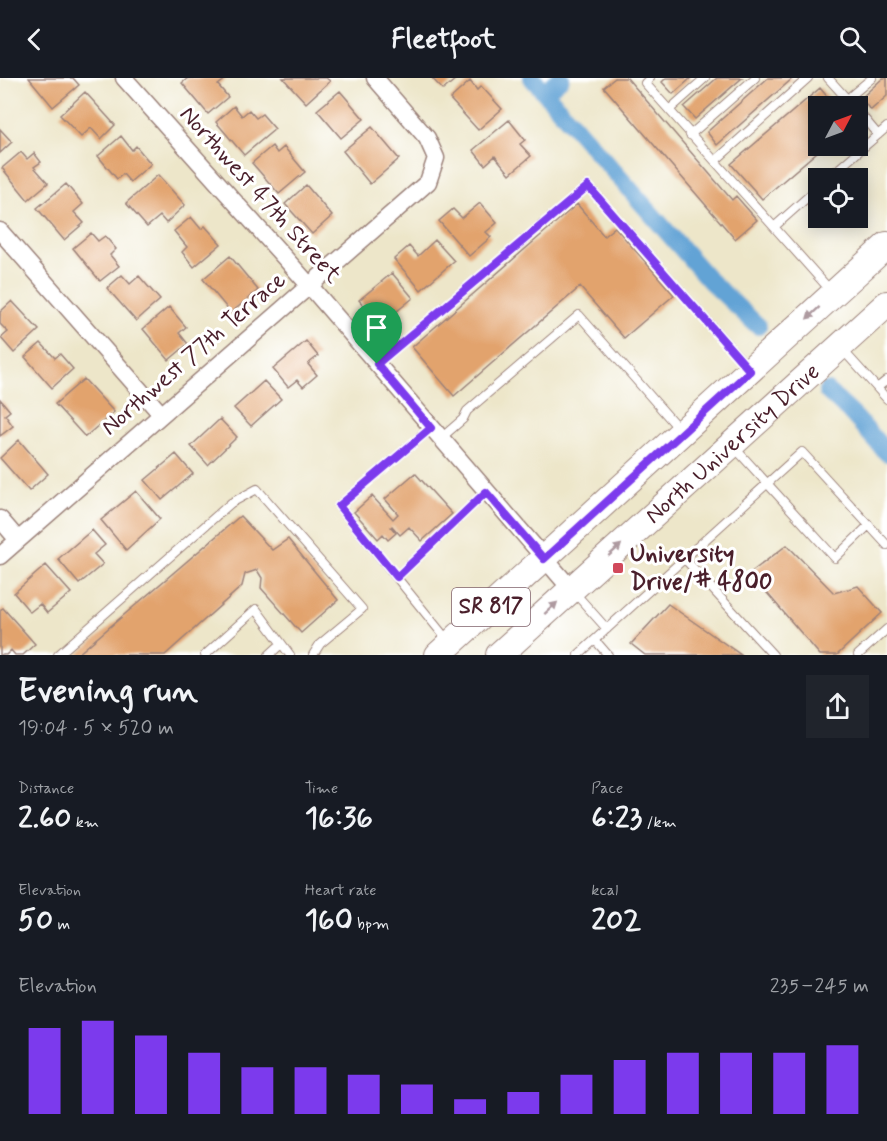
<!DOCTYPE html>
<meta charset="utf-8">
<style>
body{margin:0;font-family:Mynerve,sans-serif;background:#20242c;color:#f1f3f6;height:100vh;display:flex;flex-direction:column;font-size:22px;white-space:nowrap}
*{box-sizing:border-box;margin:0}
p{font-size:20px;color:#9ea1a6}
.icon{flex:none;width:33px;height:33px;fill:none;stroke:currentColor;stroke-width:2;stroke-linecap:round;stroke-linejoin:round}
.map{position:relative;height:577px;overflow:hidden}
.details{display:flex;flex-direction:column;background:#171b24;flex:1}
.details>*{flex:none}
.needle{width:39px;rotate:49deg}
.buttons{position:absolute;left:808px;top:18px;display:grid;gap:12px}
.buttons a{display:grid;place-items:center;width:60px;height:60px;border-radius:0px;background:#171b24;box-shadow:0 3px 15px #0003;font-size:30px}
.pin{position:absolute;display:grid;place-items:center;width:51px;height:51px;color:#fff;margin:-62px -26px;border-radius:50% 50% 50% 0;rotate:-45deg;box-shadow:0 0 6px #0007}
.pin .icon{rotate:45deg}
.round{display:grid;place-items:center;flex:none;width:63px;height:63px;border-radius:0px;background:#20242c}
.summary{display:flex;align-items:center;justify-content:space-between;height:102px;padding:0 18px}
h1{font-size:33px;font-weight:700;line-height:45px}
.figures{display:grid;grid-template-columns:repeat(3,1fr);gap:9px;height:102px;padding:6px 18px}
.figures div{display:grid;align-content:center}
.figures b{font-size:30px;font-weight:700}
.figures small{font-size:16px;font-weight:400}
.figures p{font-size:16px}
.chart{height:168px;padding:12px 18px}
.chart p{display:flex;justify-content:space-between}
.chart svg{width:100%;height:108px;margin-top:6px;stroke:#7c3aed;stroke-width:6}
header{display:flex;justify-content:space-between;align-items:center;height:78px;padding:0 18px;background:#171b24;font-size:27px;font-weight:700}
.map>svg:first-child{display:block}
</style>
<header><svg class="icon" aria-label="back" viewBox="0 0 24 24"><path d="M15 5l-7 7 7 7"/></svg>Fleetfoot<svg class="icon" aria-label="search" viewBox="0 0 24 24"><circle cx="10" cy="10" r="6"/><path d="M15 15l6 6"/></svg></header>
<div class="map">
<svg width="887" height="577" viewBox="0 0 887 577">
<rect width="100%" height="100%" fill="#fff"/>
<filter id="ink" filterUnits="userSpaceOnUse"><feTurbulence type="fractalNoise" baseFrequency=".0167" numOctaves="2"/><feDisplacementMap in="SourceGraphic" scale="12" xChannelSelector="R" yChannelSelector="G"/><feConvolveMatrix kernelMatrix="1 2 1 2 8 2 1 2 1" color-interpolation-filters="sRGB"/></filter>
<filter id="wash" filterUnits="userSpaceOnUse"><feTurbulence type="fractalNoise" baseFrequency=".008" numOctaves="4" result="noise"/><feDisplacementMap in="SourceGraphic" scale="24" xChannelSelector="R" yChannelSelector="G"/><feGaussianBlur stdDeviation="1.35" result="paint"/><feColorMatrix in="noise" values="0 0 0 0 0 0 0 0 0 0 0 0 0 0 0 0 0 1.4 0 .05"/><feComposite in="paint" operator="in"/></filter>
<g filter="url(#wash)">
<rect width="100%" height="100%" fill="#ede6c9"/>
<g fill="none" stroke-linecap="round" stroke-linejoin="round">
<path stroke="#62a3d5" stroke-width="18" d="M532,0L711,204L758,248
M545,14L561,0
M827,313L853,337L887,375"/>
</g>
<g id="blocks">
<path fill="#e2a36d" d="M29,0H73L79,7L53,29Z
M188,0H227L218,7L228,19L208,36L182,5Z
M283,0H326L330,3L306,25Z
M432,0H457L443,12Z
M615,0H627L732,122L736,118L757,142L735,161L604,9Z
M666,0H691L673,16L662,4Z
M717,0H742L695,41L684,29Z
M768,0H793L717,67L707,54Z
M883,0H887V18L871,32L860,21Z
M470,3L477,12L481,8L502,31L478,52L450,21Z
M820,10L835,28H819V68H824L762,121L731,86Z
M340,13L364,41L341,60L317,32Z
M85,14L115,47L101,61L91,50L81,59L60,37Z
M234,28L242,38L249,32L256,40L262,36L275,51L244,77L216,44Z
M509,42L525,62L520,66L531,78L510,96L495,78L485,87L473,72Z
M372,49L399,81L370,106L343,73Z
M0,51L12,64L0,75Z
M121,58L132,72L136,68L151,86L130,104L123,96L117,101L98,78Z
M272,68L277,75L284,69L305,94L279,116L252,85Z
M21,74L27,81L34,75L41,84L34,89L48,105L28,122L2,90Z
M158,97L185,127L166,145L160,138L147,149L126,125Z
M66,106L83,126L74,134L84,145L64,162L37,130Z
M306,107L332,138L312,156L285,126Z
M480,125L497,145L486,154L491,159L469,178L439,143L453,131L462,140Z
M577,126L604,158L615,149L674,217L624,260L580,209L454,318L412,269Z
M191,139L201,151L205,148L221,166L194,189L182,174L187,169L174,153Z
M91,155L98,163L105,158L116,171L110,177L119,188L100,203L73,170Z
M435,162L454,183L421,212L394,181L409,168L418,178Z
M230,178L258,212L231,235L203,201Z
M392,195L413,220L380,247L359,222Z
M122,197L130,206L139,198L160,222L136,243L107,210Z
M12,223L39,252L14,275L1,260L8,254L0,246V234Z
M169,229L186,249L179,255L188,266L169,282L143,251Z
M306,263L318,278L308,286L317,297L303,309L297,302L288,309L273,291Z
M41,265L55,280L60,276L73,291L52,310L25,279Z
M84,301L114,334L85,359L55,326Z
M264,303L281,321L251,348L234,330Z
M0,321L10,333L5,337L13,348L0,358Z
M220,341L237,359L208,387L191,368Z
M19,362L48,396L29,413L0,380Z
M176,376L193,396L162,422L145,402Z
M415,395L452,436L422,463L409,449L400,457L392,448L391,449L396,455L388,462L383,456L378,461L354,434L372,418L393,441L398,436L385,421Z
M136,413L160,441L126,472L101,442Z
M240,438L272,472L288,461L338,522L301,555L261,510L262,500L257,492L245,496L242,508L165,577H77Z
M92,452L105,467L94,476L103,486L79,506L58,481Z
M787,467L834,515L858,508L882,535L837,577H820L750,495Z
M46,487L71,515L47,535L40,526L30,534L14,515Z
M668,526L741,577H645L631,566Z
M3,530L35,566L23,577H15L11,572L6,577H0V532Z"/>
</g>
</g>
<g filter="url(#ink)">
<use href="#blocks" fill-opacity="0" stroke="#9c827a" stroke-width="1.5"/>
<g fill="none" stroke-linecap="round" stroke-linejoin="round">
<defs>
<path id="service" d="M650,0L645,5L774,149
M828,0L847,21
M854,28L847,21L872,0
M669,32L705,0
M858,33L878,57
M690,57L755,0
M715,83L808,0
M828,100L887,49
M819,109L774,149L831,213
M841,270L887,321
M377,286L588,108L748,290
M877,310L887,302
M431,350L339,428L448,563
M440,361L463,341L467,333L579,237L680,352
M734,369L835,480L869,447
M684,480L773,577
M397,499L486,414
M574,514L607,551
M595,562L608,577
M58,577L231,425L257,411L362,531L320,566L313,577
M205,577L256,531L290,577
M269,577L281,566
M578,577L802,374L887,467
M858,577L887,551"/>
<path id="minor" d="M124,0L309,207L571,511
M0,153L161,336
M0,441L18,462
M0,478L428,104L436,80L427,60L375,0"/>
<g id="primary">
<path d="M438,577L887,167"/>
<path id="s1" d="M499,577L887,226"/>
</g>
</defs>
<use href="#service" stroke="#9c827a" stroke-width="10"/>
<use href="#minor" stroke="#9c827a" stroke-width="19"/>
<use href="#primary" stroke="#9c827a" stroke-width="28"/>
<use href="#service" stroke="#fff" stroke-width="8"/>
<use href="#minor" stroke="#fff" stroke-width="16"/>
<use href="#primary" stroke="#fff" stroke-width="26"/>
</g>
<defs><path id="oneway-solid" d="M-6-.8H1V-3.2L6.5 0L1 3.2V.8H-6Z" transform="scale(1.5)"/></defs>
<g fill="#ae9aa0">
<use href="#oneway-solid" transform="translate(813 235) rotate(137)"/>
<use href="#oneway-solid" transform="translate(615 472) rotate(-42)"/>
<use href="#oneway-solid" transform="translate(551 530) rotate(-42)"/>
</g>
</g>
<g fill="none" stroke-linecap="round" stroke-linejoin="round" filter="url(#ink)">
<defs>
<path id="route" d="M588,108L750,293L544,481L486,414L397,499L339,428L431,350L377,286Z"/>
</defs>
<use href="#route" stroke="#fff" stroke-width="12"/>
<use href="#route" stroke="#7c3aed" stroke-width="8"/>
</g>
<rect fill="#d1495b" stroke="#fff" stroke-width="2" x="612" y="484" width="12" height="12" rx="3"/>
<g text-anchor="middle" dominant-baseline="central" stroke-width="6" stroke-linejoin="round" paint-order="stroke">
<rect fill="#fff" stroke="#80626b" stroke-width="1.5" x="452" y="510" width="78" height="38" rx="4.5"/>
<g font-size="22" font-weight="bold" fill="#4a1f2b">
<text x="491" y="529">SR 817</text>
</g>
<g font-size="24" fill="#4a1f2b" stroke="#fff">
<text transform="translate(260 117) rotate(48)">Northwest 47th Street</text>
<text transform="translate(194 276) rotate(-41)">Northwest 77th Terrace</text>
<text stroke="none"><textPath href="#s1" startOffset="315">North University Drive</textPath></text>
</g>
<g font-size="24" font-weight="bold" fill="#4a1f2b" stroke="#fff" text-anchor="start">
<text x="630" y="476">University<tspan x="630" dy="28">Drive/# 4800</tspan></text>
</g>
</g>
</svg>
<div class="buttons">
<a><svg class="needle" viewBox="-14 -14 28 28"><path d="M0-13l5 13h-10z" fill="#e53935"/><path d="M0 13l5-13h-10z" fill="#9ea1a6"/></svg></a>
<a><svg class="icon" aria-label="locate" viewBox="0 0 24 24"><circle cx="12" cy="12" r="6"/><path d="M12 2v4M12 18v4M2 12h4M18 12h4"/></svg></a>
</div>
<div class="pin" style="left:377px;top:286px;background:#1e9e55"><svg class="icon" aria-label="arrive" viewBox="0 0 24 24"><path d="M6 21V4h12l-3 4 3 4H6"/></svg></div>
</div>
<section class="details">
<div class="summary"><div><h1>Evening run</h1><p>19:04 · 5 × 520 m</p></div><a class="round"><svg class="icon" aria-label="share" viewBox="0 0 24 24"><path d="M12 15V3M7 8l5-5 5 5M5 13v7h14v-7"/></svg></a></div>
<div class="figures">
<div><p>Distance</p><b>2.60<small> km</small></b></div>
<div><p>Time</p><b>16:36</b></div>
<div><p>Pace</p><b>6:23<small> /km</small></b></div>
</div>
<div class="figures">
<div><p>Elevation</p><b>50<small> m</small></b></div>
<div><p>Heart rate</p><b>160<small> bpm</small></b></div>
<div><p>kcal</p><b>202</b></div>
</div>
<div class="chart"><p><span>Elevation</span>235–245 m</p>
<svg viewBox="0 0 160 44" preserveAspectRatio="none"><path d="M5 44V9M15 44V6M25 44V12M35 44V19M45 44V25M55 44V25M65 44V28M75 44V32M85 44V38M95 44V35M105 44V28M115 44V22M125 44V19M135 44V19M145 44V19M155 44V16"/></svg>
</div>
</section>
